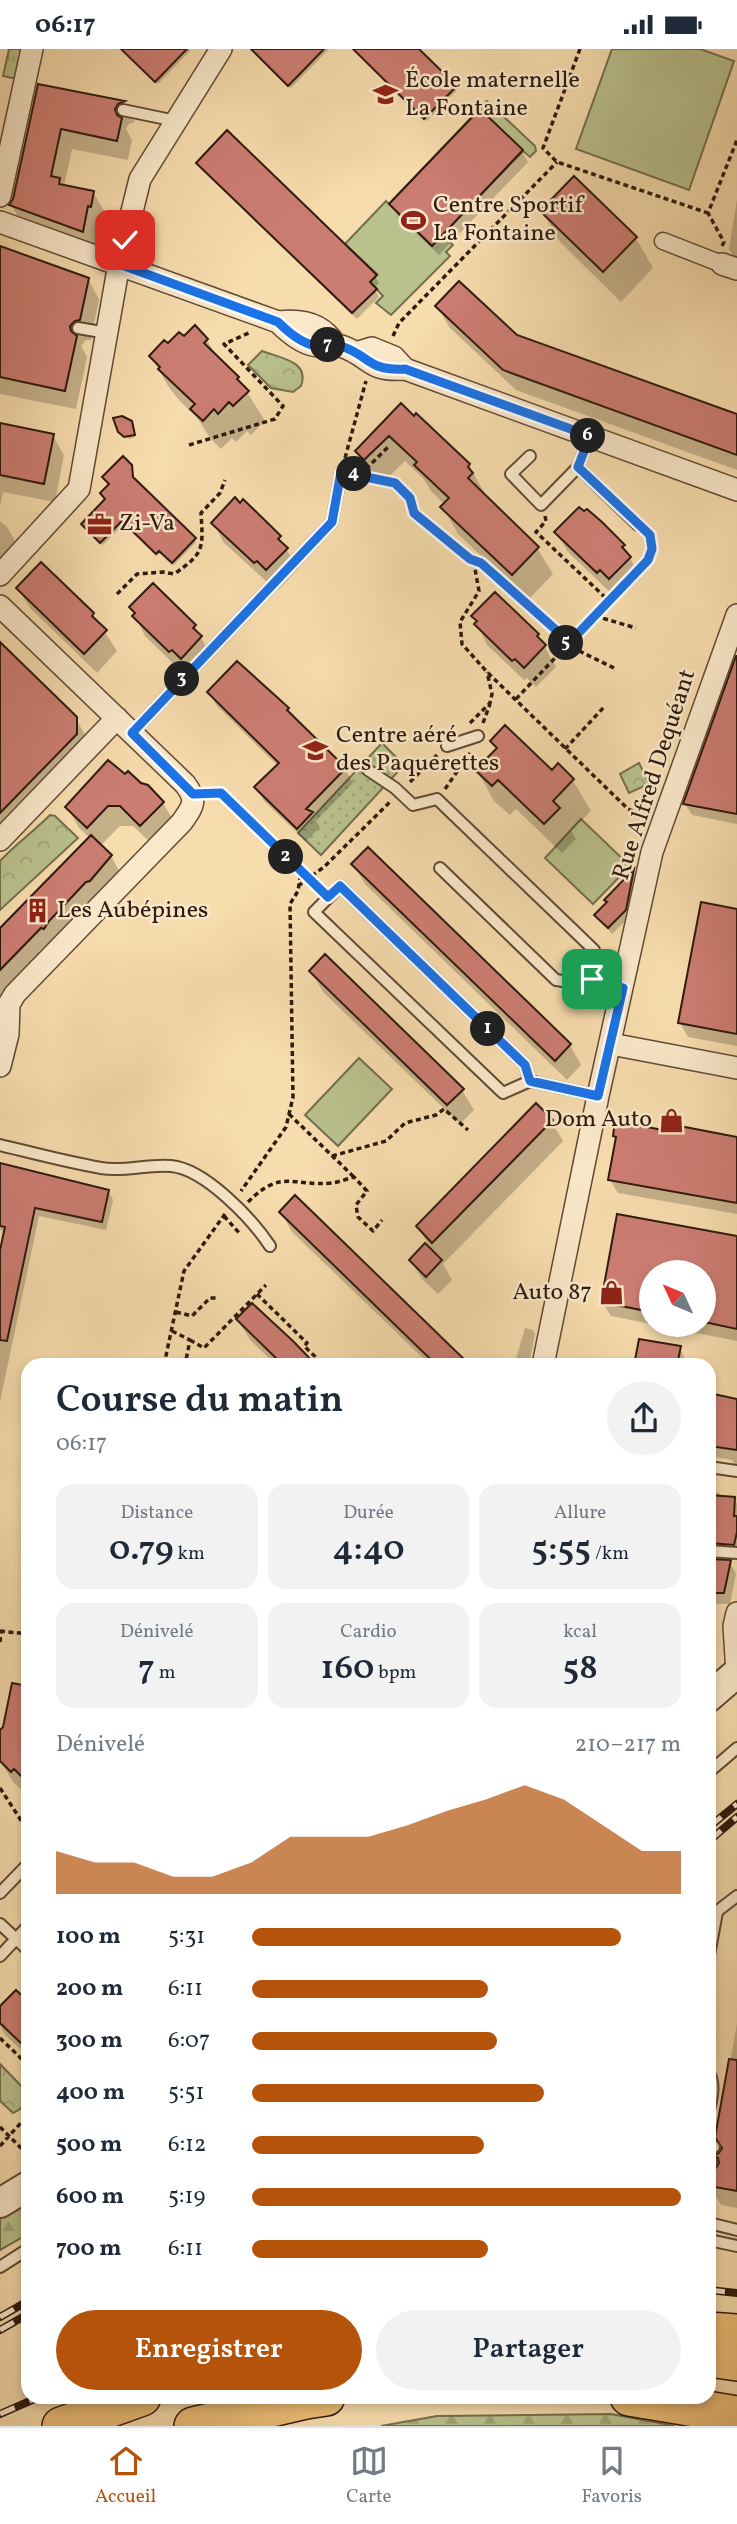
<!DOCTYPE html>
<html lang="fr">
<meta charset="utf-8">
<style>
body{margin:0;font-family:Vollkorn,serif;background:#f2f2f3;color:#1f2937;height:100vh;display:flex;flex-direction:column;font-size:26px;white-space:nowrap}
*{box-sizing:border-box;margin:0}
p{font-size:23px;color:#747a83}
.icon{flex:none;width:38px;height:38px;fill:none;stroke:currentColor;stroke-width:2;stroke-linecap:round;stroke-linejoin:round}
.map{position:relative;flex:1;overflow:hidden}
.drawer{position:absolute;left:21px;top:1309px;width:695px;height:1046px;display:flex;flex-direction:column;background:#fff;border-radius:21px;box-shadow:0 4px 10px #0003}
.drawer>*{flex:none}
.needle{width:46px;rotate:314deg}
.buttons{position:absolute;left:639px;top:1211px;display:grid;gap:14px}
.buttons a{display:grid;place-items:center;width:77px;height:77px;border-radius:50%;background:#fff;box-shadow:0 4px 10px #0003;font-size:35px}
.pin{position:absolute;display:grid;place-items:center;width:60px;height:60px;color:#fff;margin:-30px;border-radius:14px;box-shadow:0 4px 10px #0006}
.km{position:absolute;width:35px;height:35px;margin:-18px;border-radius:50%;background:#222;color:#fff;font-size:19px;line-height:35px;text-align:center}
.round{display:grid;place-items:center;flex:none;width:74px;height:74px;border-radius:37px;background:#f2f2f3}
.summary{display:flex;align-items:center;justify-content:space-between;height:119px;padding:0 35px}
h1{font-size:38px;font-weight:600;line-height:52px}
.metrics{display:grid;grid-template-columns:repeat(3,1fr);gap:10px;height:119px;padding:7px 35px}
.metrics div{display:grid;align-content:center;border-radius:18px;background:#f2f2f3;text-align:center}
.metrics b{font-size:35px;font-weight:600}
.metrics small{font-size:19px;font-weight:400}
.metrics p{font-size:19px}
.chart{height:196px;padding:14px 35px}
.chart p{display:flex;justify-content:space-between}
.chart svg{width:100%;height:126px;margin-top:7px;fill:#b45309;opacity:.7}
.cta{display:flex;gap:14px;margin-top:auto;padding:14px 35px}
.cta a{flex:1;height:80px;border-radius:42px;background:#b45309;color:#fff;font-size:28px;font-weight:600;line-height:80px;text-align:center}
.cta a+a{background:#f2f2f3;color:#1f2937}
ul{padding:0 35px;list-style:none;font-size:23px}
li{display:grid;grid-template-columns:112px 84px 1fr;align-items:center;height:52px}
li i{height:18px;border-radius:9px;background:#b45309}
.status{display:flex;justify-content:space-between;align-items:center;height:49px;padding:0 35px;background:#fff;direction:ltr}
.status svg{height:19px;fill:currentColor}
.tabs{display:flex;justify-content:space-around;align-items:center;height:98px;border-top:2px solid #e0e1e3;background:#fff;font-size:19px;color:#747a83}
.tabs a{display:grid;justify-items:center;gap:4px}
.tabs .on{color:#b45309}
.map>svg:first-child{display:block}
</style>
<div class="status"><b>06:17</b><svg viewBox="0 0 49 12"><path d="M0 12V9h3v3zM5 12V6h3v6zM10 12V3h3v9zM15 12V0h3v12zM26 1h20v11H26zM47 4h2v5h-2z"/></svg></div>
<div class="map">
<svg width="737" height="2377" viewBox="0 0 737 2377">
<defs>
<pattern id="grass-tufts" width="24" height="20" patternUnits="userSpaceOnUse" patternTransform="scale(1.75)"><rect width="24" height="20" fill="#b9c18d"/><path d="M3 7l-1-3M5 7V3M7 7l1-3M15 17l-1-3M17 17v-4M19 17l1-3" fill="none" stroke="#9fa578"/></pattern>
<pattern id="forest-firs" width="22" height="20" patternUnits="userSpaceOnUse" patternTransform="scale(1.75)"><rect width="22" height="20" fill="#b9c18d"/><path d="M5 1l3.5 6h-7zM16 11l3.5 6h-7z" fill="#9fa578"/></pattern>
<pattern id="park-crowns" width="20" height="18" patternUnits="userSpaceOnUse" patternTransform="scale(1.75)"><rect width="20" height="18" fill="#b9c18d"/><path d="M2 6a3 3 0 1 1 6 0M12 15a3 3 0 1 1 6 0" fill="none" stroke="#9fa578"/></pattern>
<pattern id="garden-dots" width="8" height="8" patternUnits="userSpaceOnUse" patternTransform="scale(1.75)"><rect width="8" height="8" fill="#b9c18d"/><path d="M2 2h.1M6 6h.1" fill="none" stroke="#9fa578" stroke-width="1.8" stroke-linecap="round"/></pattern>
</defs>
<rect width="100%" height="100%" fill="#f7dcad"/>
<filter id="stains"><feTurbulence type="fractalNoise" baseFrequency=".00286" numOctaves="4"/><feColorMatrix values="0 0 0 0 .2 0 0 0 0 .09 0 0 0 0 .02 0 0 0 .5 -.17"/></filter>
<radialGradient id="worn" r=".72"><stop offset=".6" stop-color="#630" stop-opacity="0"/><stop offset="1" stop-color="#630" stop-opacity=".3"/></radialGradient>
<path fill="url(#grass-tufts)" stroke="#746e4e" stroke-width="2" d="M9,0H24L21,31L3,27Z"/>
<path fill="url(#forest-firs)" stroke="#746e4e" stroke-width="2" d="M28,2154V2185L0,2201V2170Z
M611,2365L675,2377H381L437,2367Z"/>
<path fill="url(#park-crowns)" stroke="#746e4e" stroke-width="2" d="M262,302C280,309 310,312 301,337L293,343L271,339L248,316Z
M639,714L649,735L629,744L620,725Z
M50,766L55,767L78,789L0,861V812C16,795 33,783 50,766Z
M0,2015L28,2044C28,2054 22,2060 13,2064L0,2052Z"/>
<path fill="url(#garden-dots)" stroke="#746e4e" stroke-width="2" d="M382,694L404,716L321,806L298,784Z"/>
<path fill="#b9c18d" stroke="#746e4e" stroke-width="2" d="M612,0H700L734,12L689,141L576,100Z
M487,52L535,97L536,102L530,108L523,102L442,186L453,196L446,203L450,207L391,266L376,254L383,247L370,233L377,225L345,195L386,152L389,155Z
M581,770L630,817L593,855L545,809Z
M359,1009L392,1040L338,1097L305,1066Z"/>
<path fill="#0003" d="M122,0H189L190,2L158,35Z
M266,0H329L291,39L261,10Z
M353,0H416L457,41L427,72Z
M39,37L124,54L135,73L129,75L126,80L132,91L128,111L72,100L64,137L93,143L105,163L102,177L99,176L94,202L23,176L11,156L14,150Z
M480,62L522,103L528,113L439,206L397,166L391,155Z
M198,114L375,227L379,234L374,239L379,248L357,270L202,121Z
M737,150V214L729,200Z
M542,162L636,189L653,219L621,253L560,193Z
M0,203L88,230L99,250L91,291H86L81,297L87,308L76,360L0,345Z
M438,258L737,367V421L516,341L449,278Z
M184,290L207,291L218,310L247,343L265,372L251,386L247,382L236,393L232,389L221,400L210,389L198,370L178,350L168,337L151,307Z
M416,367L469,417L484,443L483,444L537,499L553,525L528,551L458,485L443,458L445,456L431,442L423,429L405,412L380,436L372,429L357,402Z
M0,376L53,387L64,406L55,453L3,443L0,457Z
M133,378L135,388L129,390L119,381Z
M131,417L133,431L196,493L174,516L161,503L158,506L125,474L103,496L85,478Z
M0,472L7,478L18,497L0,516Z
M213,474L279,488L298,520L279,540L269,531L267,533L224,494Z
M556,483L623,497L641,529L621,549L612,540L610,543L568,503Z
M18,539L93,565L117,602L97,624L30,559Z
M131,559L195,577L212,609L193,629L184,620L181,622L145,587Z
M474,567L538,586L556,618L536,638L527,629L524,631L487,596Z
M1,593L12,603L18,613L75,669L86,687L0,788Z
M737,611V775L692,766L685,755Z
M237,614L288,660L293,669L345,720L353,734L316,772L320,778L306,792L264,752L256,738L278,717L217,657L209,643Z
M492,692L552,724L558,717L573,732L591,762L571,782L576,790L562,804L516,760L510,766L494,752L477,721L497,701Z
M163,754L175,774L153,796L133,777H120L100,797L111,807L122,827L0,953V882L90,789L79,779L67,758Z
M368,800L570,996L581,1016L567,1031L365,835L353,815Z
M633,823L637,828L629,869L612,885L597,867Z
M737,861V997L688,988L680,974Z
M311,922L462,1041L474,1061L460,1075L323,943Z
M551,1072L563,1092L443,1215L452,1231L438,1245L422,1230L411,1212L432,1202L418,1178Z
M664,1083L737,1090V1165L618,1144L610,1131L617,1092L615,1087Z
M0,1118L108,1142L113,1151L106,1181L39,1167L0,1353V1209L5,1185L0,1180Z
M281,1163L468,1316H430L292,1183Z
M618,1167L737,1189V1292L655,1276H704V1223H651V1275L611,1267L602,1253Z
M238,1271L314,1316H276L250,1291Z
M525,1279L533,1281L535,1284L529,1316H514Z
M679,1299L686,1311L685,1316H636Z
M709,1346L737,1351V1420L732,1411L709,1407Z
M709,1442L719,1444L722,1449L734,1450L737,1455V1507L716,1505L709,1511L730,1513L736,1525L730,1555H709Z
M28,1639V1747L13,1733L0,1711V1684Z
M25,1946L28,1949V2007L5,1986L0,1976V1960Z
M737,1974V2159L721,2156L709,2136L711,2123L716,2121L721,2115L716,2107L720,2105L724,2099L717,2088Z"/>
<path fill="#cc7d72" stroke="#2e1a0f" stroke-width="2" d="M121,0H187L155,33Z
M251,0H324L288,37Z
M353,0H419L457,37L424,70Z
M38,35L125,52L118,55L115,60L117,66L122,69L117,92L61,80L51,127L60,129L59,135L94,142L91,158L88,157L83,183L9,156L13,150Z
M480,60L523,101L432,197L389,155Z
M227,81L377,226L370,233L377,240L352,264L196,114Z
M574,127L637,188L603,223L540,162Z
M0,197L89,229L80,271L75,272L70,277L71,282L77,287L65,342L0,328Z
M459,232L517,286L737,365V406L503,321L435,257Z
M195,276L208,290L204,294L239,328L237,330L249,342L233,357L229,353L218,365L214,360L203,372L190,360L195,355L158,320L160,318L149,307L164,291L168,294L179,283L184,287Z
M401,354L414,367L416,364L470,415L468,418L473,424L468,429L539,498L512,526L440,458L449,449L414,416L417,413L389,387L364,411L355,402Z
M122,367L132,372L135,386L124,388L118,383L113,369Z
M0,374L54,385L44,435L0,426Z
M123,407L132,416L133,428L196,489L172,514L159,502L156,505L122,472L100,494L81,475L105,450L100,444L109,435L102,428Z
M235,448L240,454L243,450L281,487L278,490L288,499L266,521L257,512L254,514L211,474Z
M579,458L584,462L587,460L602,473L625,496L622,498L631,508L609,530L600,521L597,524L554,483Z
M41,513L94,564L92,567L107,581L84,605L16,539Z
M153,534L196,576L193,579L202,587L181,610L172,601L169,603L132,567L135,564L129,558Z
M495,543L539,585L537,587L546,596L524,619L515,610L512,612L474,575L477,572L471,567Z
M0,593L77,668V685L0,764Z
M736,607H737V765L683,755Z
M237,612L289,659L287,661L346,719L306,760L313,763L297,780L254,738L279,714L207,643Z
M505,676L552,721L558,714L574,730L553,752L560,759L544,775L498,731L492,737L475,721L497,699L490,692Z
M108,711L125,725L128,722L141,734L148,736L164,753L140,777L120,757H108L87,779L65,758Z
M91,786L112,806L90,832L86,833L49,872L44,880L41,879L0,921V879Z
M368,798L571,995L555,1012L351,815Z
M634,820L626,861L608,879L594,866L607,853L604,851Z
M701,853L737,860V985L678,974Z
M325,905L464,1040L447,1056L309,922Z
M536,1054L553,1071L432,1194L416,1177Z
M615,1072L663,1081L664,1074L737,1088V1154L608,1131L616,1088L613,1087Z
M0,1114L109,1141L102,1173L35,1159L7,1292L0,1291V1201L5,1178L0,1177Z
M295,1146L470,1316H437L423,1303L279,1163Z
M617,1165L737,1187V1280L704,1273V1223H651V1263L601,1253Z
M425,1194L442,1211L426,1228L409,1211Z
M252,1254L294,1293L316,1316H283L236,1270Z
M639,1290L681,1297L677,1316H634Z
M709,1344L737,1350V1401L709,1397Z
M709,1446L735,1448L734,1467H737V1483L734,1496L709,1494Z
M709,1510L731,1511L724,1544H709Z
M12,1634L28,1637V1734L14,1720L11,1723L0,1712V1681L3,1678Z
M16,1941L28,1952V2001L0,1974V1957Z
M729,2010L737,2011V2142L709,2137L710,2122L715,2120L719,2114L718,2109L713,2106L719,2104L722,2099L715,2088Z"/>
<g fill="none" stroke-linecap="round" stroke-linejoin="round">
<defs>
<path id="service" d="M123,61L176,72
M78,279L107,284
M530,407L511,425L541,456L578,418L590,387
M578,418L638,476
M132,684L332,473L341,423
M447,697L478,687
M368,721L395,739L413,756L437,750L594,901L596,911L592,930L570,933L556,931L440,819
M592,930L623,939
M530,1032L525,1016L340,837L314,863L503,1044L530,1032L598,1047
M0,1096C33,1104 67,1113 101,1119C124,1123 147,1115 171,1117C205,1120 252,1170 270,1197
M709,1418L737,1422
M709,1502L737,1504
M709,1723L737,1699
M0,1844L28,1815
M711,1867L737,1847
M0,1875L28,1901
M709,1906L717,1863
M0,1907L28,1877
M709,2024C715,2036 712,2048 709,2061
M709,2093L714,2098
M709,2114L711,2113
M709,2174L737,2181
M709,2191L737,2197
M0,2218L28,2200"/>
<path id="pedestrian" d="M663,192L722,215"/>
<path id="minor" d="M0,147L32,0
M0,173L278,273C288,283 305,297 320,297C328,297 333,294 341,297C371,307 367,323 405,320L737,441
M722,215L737,220
M278,273C301,270 322,274 335,295
M359,303L372,299L394,308L405,320
M0,526L79,440L119,215L140,130L221,0
M0,557L185,735C198,752 193,757 182,773L15,945L9,955L8,985L0,1017
M0,791L117,669
M611,995L737,1019
M543,1316L598,1047L652,803L737,566
M737,1624L734,1577L737,1564"/>
<path id="tertiary" d="M709,1648L737,1624
M0,2154L28,2137"/>
<path id="trunk" d="M709,2282L737,2284
M709,2309L737,2313
M629,2348L737,2366
M61,2377L142,2348
M193,2377L306,2351L326,2348"/>
</defs>
<use href="#service" stroke="#604a36" stroke-width="14"/>
<use href="#pedestrian" stroke="#604a36" stroke-width="19"/>
<use href="#minor" stroke="#604a36" stroke-width="24"/>
<use href="#tertiary" stroke="#604a36" stroke-width="32"/>
<use href="#trunk" stroke="#2e1a0f" stroke-width="40"/>
<path stroke="#2e1a0f" stroke-width="3.5" stroke-dasharray="5 3.5" stroke-linecap="butt" d="M580,0L543,99L557,113L708,164
M722,197L724,193L708,164L737,91
M393,287L399,274L557,113
M189,396L275,370L283,357L224,295L249,284
M345,409L366,332
M355,426L395,434L409,449L414,464L470,510L475,520L479,542L460,573L462,595L487,623L628,760L647,768
M360,426L389,397
M545,467L546,472L536,483L609,552
M470,510L482,514L556,581L567,596L614,619
M117,545L137,525L163,523L174,525C205,504 203,499 201,464L220,444L225,431
M595,567L636,579
M516,650L648,511L652,500L649,486
M470,674L490,654L492,645L487,623
M483,674L490,655
M565,700L605,657
M410,733L437,706
M445,740L470,704
M209,744H221L301,823L298,842L290,855L293,1048L286,1078L241,1142
M301,823L320,840
M298,837L324,818L390,753
M289,1065L354,1128
M332,1107L386,1092L405,1074L436,1066L444,1060L468,1081
M248,1153C282,1119 293,1138 332,1134C339,1133 347,1130 354,1128L367,1142L356,1156L358,1168L373,1182L382,1171
M224,1167L241,1186
M257,1245L307,1294L304,1297L324,1316
M176,1263L192,1267L210,1249H217
M172,1282L190,1291L185,1316
M190,1291L204,1299L266,1236
M164,1316L184,1222L225,1165
M0,1582L28,1585
M0,1593L1,1582
M0,1739L28,1782
M0,1989L28,2016
M0,2078L28,2106
M0,2097L28,2066"/>
<use href="#service" stroke="#fae8ca" stroke-width="10"/>
<use href="#pedestrian" stroke="#fae8ca" stroke-width="16"/>
<use href="#minor" stroke="#fae8ca" stroke-width="21"/>
<use href="#tertiary" stroke="#fae8ca" stroke-width="28"/>
<use href="#trunk" stroke="#ecbe76" stroke-width="37"/>
<defs>
<path id="rail" d="M709,1778L737,1755
M709,1792L737,1768
M709,2241L737,2244
M0,2268L28,2252
M0,2281L28,2265
M0,2365L39,2348"/>
</defs>
<use href="#rail" stroke="#2e1a0f" stroke-width="8"/>
<use href="#rail" stroke="#fae8ca" stroke-width="5" stroke-dasharray="16" stroke-linecap="butt"/>
</g>
<g fill="none" stroke-linecap="round" stroke-linejoin="round">
<defs>
<path id="route" d="M125,191L119,215L278,273C288,283 305,297 320,297C328,297 333,294 341,297C371,307 367,322 405,320L590,387L578,418L650,486L652,500L648,511L567,596L556,581L481,514L470,510L414,464L410,449L395,434L341,423L332,473L132,684L193,745L221,744L328,848L340,837L525,1016L530,1032L598,1047L623,939L592,930"/>
</defs>
<use href="#route" stroke="#fff" stroke-width="14"/>
<use href="#route" stroke="#1a73e8" stroke-width="9"/>
</g>
<defs>
<symbol id="school-bare" viewBox="-9 -9 18 18"><path d="M0-5L7-2L0 1L-7-2ZM-4 1L0 2.5L4 1V4Q0 6-4 4Z" fill="#8f2418" stroke="#fae8ca" stroke-width="2.5" paint-order="stroke"/></symbol>
<symbol id="stadium-bare" viewBox="-9 -9 18 18"><path d="M0-5a6.5 5 0 1 0 0 10a6.5 5 0 1 0 0-10ZM-3.5-1.8h7v3.6h-7Z" fill="#8f2418" stroke="#fae8ca" stroke-width="2.5" paint-order="stroke"/></symbol>
<symbol id="office-bare" viewBox="-9 -9 18 18"><path d="M-6-3h4V-5.5h4V-3h4V5H-6ZM-1-4.5V-3h2v-1.5ZM-6 0V1H6V0Z" fill="#8f2418" stroke="#fae8ca" stroke-width="2.5" paint-order="stroke"/></symbol>
<symbol id="building-bare" viewBox="-9 -9 18 18"><path d="M-4-6H4V6H1V3H-1V6H-4ZM-2.5-4.3h1.7v1.8h-1.7ZM.8-4.3h1.7v1.8H.8ZM-2.5-1h1.7V.8h-1.7ZM.8-1h1.7V.8H.8Z" fill="#8f2418" stroke="#fae8ca" stroke-width="2.5" paint-order="stroke"/></symbol>
<symbol id="shop-bare" viewBox="-9 -9 18 18"><path d="M-5-2.5h2.3a2.7 3.5 0 0 1 5.4 0H5L5.5 6h-11ZM-1.5-2.5h3a1.5 2.3 0 0 0-3 0Z" fill="#8f2418" stroke="#fae8ca" stroke-width="2.5" paint-order="stroke"/></symbol>
</defs>
<g fill-rule="evenodd">
<use href="#school-bare" x="368" y="28" width="35" height="35"/>
<use href="#stadium-bare" x="396" y="154" width="35" height="35"/>
<use href="#office-bare" x="82" y="458" width="35" height="35"/>
<use href="#school-bare" x="298" y="684" width="35" height="35"/>
<use href="#building-bare" x="20" y="844" width="35" height="35"/>
<use href="#shop-bare" x="654" y="1054" width="35" height="35"/>
<use href="#shop-bare" x="594" y="1226" width="35" height="35"/>
</g>
<g text-anchor="middle" dominant-baseline="central" stroke-width="5" stroke-linejoin="round" paint-order="stroke">
<g font-size="24" fill="#2e1a0f" stroke="#fae8ca" text-anchor="start">
<text x="405" y="32">École maternelle<tspan x="405" dy="28">La Fontaine</tspan></text>
<text x="433" y="157">Centre Sportif<tspan x="433" dy="28">La Fontaine</tspan></text>
<text x="119" y="475">Zi-Va</text>
<text x="336" y="687">Centre aéré<tspan x="336" dy="28">des Paquerettes</tspan></text>
<text x="57" y="862">Les Aubépines</text>
<text x="652" y="1071" text-anchor="end">Dom Auto</text>
<text x="592" y="1244" text-anchor="end">Auto 87</text>
</g>
<g font-size="24" fill="#2e1a0f" stroke="#fae8ca">
<text transform="translate(655 726) rotate(-72)">Rue Alfred Dequéant</text>
</g>
</g>
<rect width="100%" height="100%" filter="url(#stains)"/>
<rect width="100%" height="100%" fill="url(#worn)"/>
</svg>
<div class="buttons">
<a><svg class="needle" viewBox="-14 -14 28 28"><path d="M0-13l5 13h-10z" fill="#e53935"/><path d="M0 13l5-13h-10z" fill="#747a83"/></svg></a>
</div>
<div class="pin" style="left:592px;top:930px;background:#1e9e55"><svg class="icon" aria-label="arrive" viewBox="0 0 24 24"><path d="M6 21V4h12l-3 4 3 4H6"/></svg></div>
<div class="pin" style="left:125px;top:191px;background:#d93025"><svg class="icon" aria-label="check" viewBox="0 0 24 24"><path d="M5 12l5 5 9-10"/></svg></div>
<b class="km" style="left:488px;top:980px">1</b>
<b class="km" style="left:286px;top:808px">2</b>
<b class="km" style="left:182px;top:630px">3</b>
<b class="km" style="left:354px;top:425px">4</b>
<b class="km" style="left:566px;top:594px">5</b>
<b class="km" style="left:588px;top:387px">6</b>
<b class="km" style="left:328px;top:296px">7</b>
<section class="drawer">
<div class="summary"><div><h1>Course du matin</h1><p>06:17</p></div><a class="round"><svg class="icon" aria-label="share" viewBox="0 0 24 24"><path d="M12 15V3M7 8l5-5 5 5M5 13v7h14v-7"/></svg></a></div>
<div class="metrics">
<div><p>Distance</p><b>0.79<small> km</small></b></div>
<div><p>Durée</p><b>4:40</b></div>
<div><p>Allure</p><b>5:55<small> /km</small></b></div>
</div>
<div class="metrics">
<div><p>Dénivelé</p><b>7<small> m</small></b></div>
<div><p>Cardio</p><b>160<small> bpm</small></b></div>
<div><p>kcal</p><b>58</b></div>
</div>
<div class="chart"><p><span>Dénivelé</span>210–217 m</p>
<svg viewBox="0 0 160 44" preserveAspectRatio="none"><path d="M0 44V29L10 33L20 33L30 38L40 38L50 33L60 24L70 24L80 24L90 20L100 15L110 11L120 6L130 11L140 20L150 29L160 29V44z"/></svg>
</div>
<ul>
<li><b>100 m</b>5:31<i style="width:86%"></i></li>
<li><b>200 m</b>6:11<i style="width:55%"></i></li>
<li><b>300 m</b>6:07<i style="width:57%"></i></li>
<li><b>400 m</b>5:51<i style="width:68%"></i></li>
<li><b>500 m</b>6:12<i style="width:54%"></i></li>
<li><b>600 m</b>5:19<i style="width:100%"></i></li>
<li><b>700 m</b>6:11<i style="width:55%"></i></li>
</ul>
<div class="cta"><a>Enregistrer</a><a>Partager</a></div>
</section>
</div>
<nav class="tabs">
<a class="on"><svg class="icon" aria-label="home" viewBox="0 0 24 24"><path d="M3 11l9-7 9 7M6 9v11h12V9"/></svg>Accueil</a>
<a><svg class="icon" aria-label="map" viewBox="0 0 24 24"><path d="M3 6l6-2 6 2 6-2v14l-6 2-6-2-6 2zM9 4v14M15 6v14"/></svg>Carte</a>
<a><svg class="icon" aria-label="saved" viewBox="0 0 24 24"><path d="M7 4h10v16l-5-4-5 4z"/></svg>Favoris</a>
</nav>
